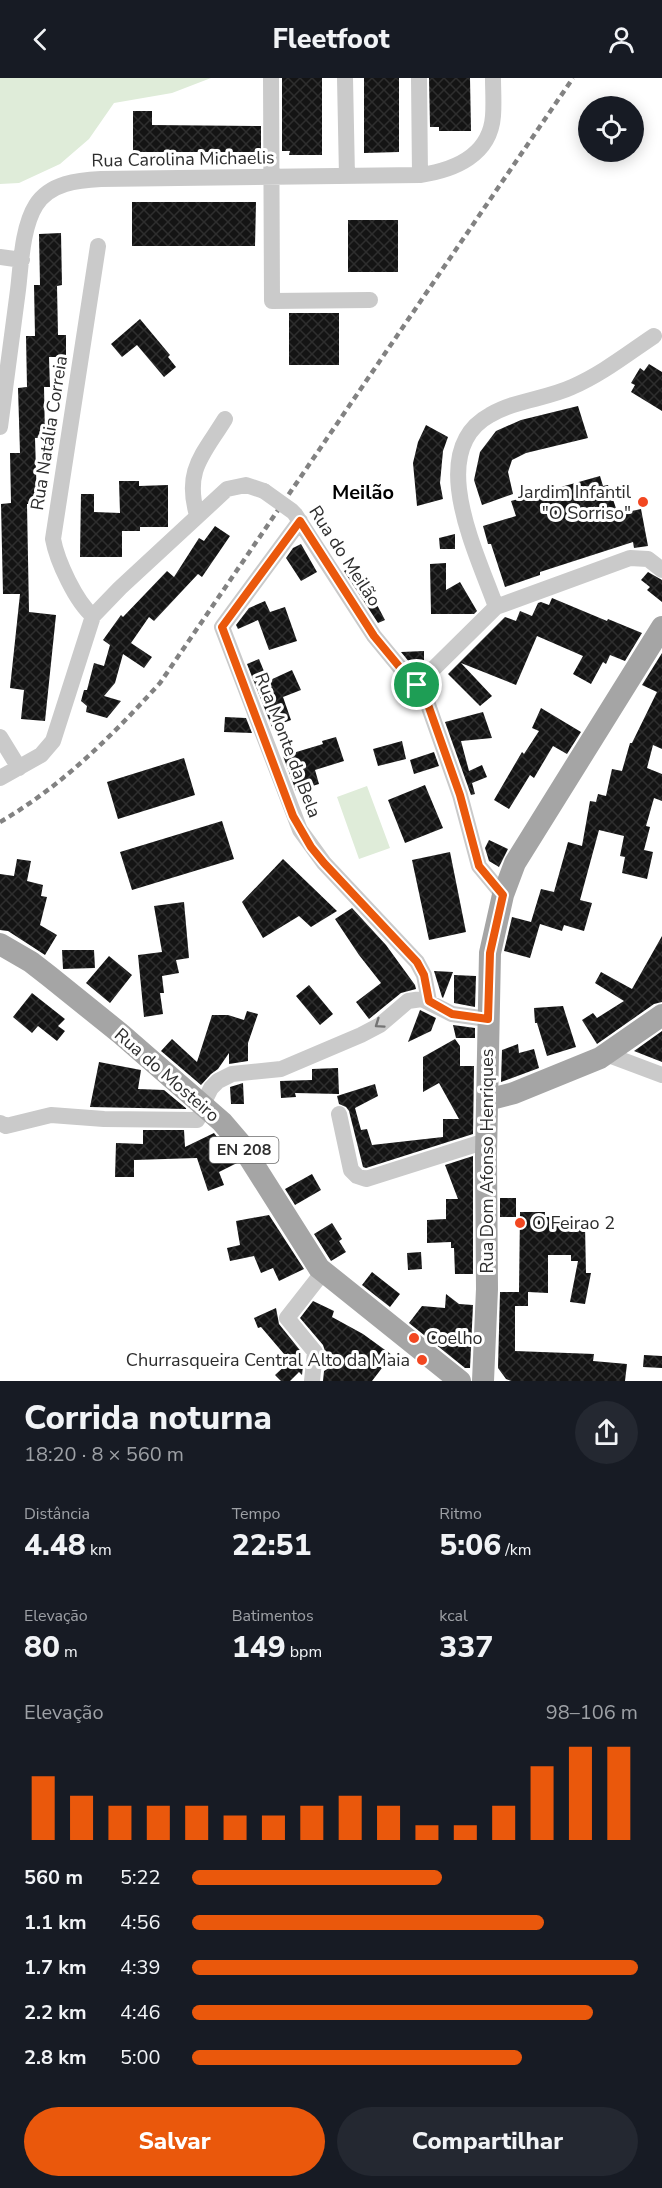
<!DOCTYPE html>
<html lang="pt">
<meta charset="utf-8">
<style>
body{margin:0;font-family:"Nunito Sans",sans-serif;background:#242831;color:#f1f3f6;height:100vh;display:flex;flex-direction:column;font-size:22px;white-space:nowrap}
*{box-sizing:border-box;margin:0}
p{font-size:20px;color:#9ea1a6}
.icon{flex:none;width:33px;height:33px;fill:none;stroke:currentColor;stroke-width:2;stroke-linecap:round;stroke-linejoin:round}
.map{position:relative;height:1303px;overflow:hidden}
.drawer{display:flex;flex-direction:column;background:#171b24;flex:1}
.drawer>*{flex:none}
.tools{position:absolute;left:578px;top:18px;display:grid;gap:12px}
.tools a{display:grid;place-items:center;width:66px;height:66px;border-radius:50%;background:#171b24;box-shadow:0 3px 15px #0003;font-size:30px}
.pin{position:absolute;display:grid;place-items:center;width:51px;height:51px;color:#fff;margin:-26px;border:3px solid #fff;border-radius:50%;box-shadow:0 2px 6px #0007}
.round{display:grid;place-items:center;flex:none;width:63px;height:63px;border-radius:32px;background:#242831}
.headline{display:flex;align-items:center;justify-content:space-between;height:102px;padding:0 24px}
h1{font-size:33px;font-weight:800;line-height:45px}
.stats{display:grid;grid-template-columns:repeat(3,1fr);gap:9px;height:102px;padding:6px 24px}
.stats div{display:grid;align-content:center}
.stats b{font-size:30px;font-weight:800}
.stats small{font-size:16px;font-weight:400}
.stats p{font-size:16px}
.chart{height:168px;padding:12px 24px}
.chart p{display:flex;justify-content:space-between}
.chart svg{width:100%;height:108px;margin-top:6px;stroke:#ea580c;stroke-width:6}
.button{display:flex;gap:12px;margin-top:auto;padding:12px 24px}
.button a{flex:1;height:69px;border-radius:36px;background:#ea580c;color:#fff;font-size:24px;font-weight:800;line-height:69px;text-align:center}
.button a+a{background:#242831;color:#f1f3f6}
ul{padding:0 24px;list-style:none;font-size:20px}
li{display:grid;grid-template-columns:96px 72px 1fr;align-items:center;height:45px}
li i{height:15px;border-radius:8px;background:#ea580c}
header{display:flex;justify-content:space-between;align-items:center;height:78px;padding:0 24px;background:#171b24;font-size:27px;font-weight:800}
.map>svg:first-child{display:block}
</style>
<header><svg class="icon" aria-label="back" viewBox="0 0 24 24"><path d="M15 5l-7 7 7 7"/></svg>Fleetfoot<svg class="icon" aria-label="person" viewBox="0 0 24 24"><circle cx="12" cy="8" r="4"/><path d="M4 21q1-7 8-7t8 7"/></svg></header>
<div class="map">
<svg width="662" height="1303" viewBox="0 0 662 1303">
<defs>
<pattern id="building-cross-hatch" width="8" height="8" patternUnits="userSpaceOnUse" patternTransform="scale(1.5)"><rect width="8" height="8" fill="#141414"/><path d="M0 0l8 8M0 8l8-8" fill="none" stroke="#2e2e2e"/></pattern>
</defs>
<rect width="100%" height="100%" fill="#fff"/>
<path fill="#dfecd9" d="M0,0H211L172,15L114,25L89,61L60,86L19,105L0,106Z
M367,708L390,770L359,781L337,719Z"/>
<path fill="url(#building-cross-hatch)" d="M282,0H322V77H289L290,73H282Z
M364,0H399V74L364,75Z
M429,0H470L471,53H439V49H430Z
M133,33H152V47L261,48V73L258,74H133Z
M132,124H256L255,168H132Z
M348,142H398V194H348Z
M61,155L62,207L57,208L58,257H66V279H49L50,309H44L45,360H35L37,426H27L29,534L56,537L45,643L21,641L24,612L10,610L20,516H3L1,426L11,425L10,375H20L18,310L27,309L26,258H35L34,207H40L39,156Z
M289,235H339V287H289Z
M140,241L170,277L168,279L176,289L164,299L137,267L122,279L111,266Z
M649,286L662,294V333L631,314L635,307L631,305L640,290L644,293Z
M578,328L588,360L526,375L512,382L508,394L513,416L482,427L474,402L480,374L496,353L521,342Z
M426,347L448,359L443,373L440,405L443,421L417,428L413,385L418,364Z
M600,398L603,408L608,407L618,436L641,431L648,468L634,470L633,464L540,494V497L505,509L491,466H488L483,448L516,438L511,423Z
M119,403H139V408L168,407V449H140V453H122V479H80L81,416H94V434L120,435Z
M215,448L230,458L202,499L198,496L154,543L149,539L131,565L152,579L144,590L123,576L115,605L104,618L121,623L107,640L86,634L87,628L81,623L84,612H87L94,585L104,588L110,567L103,562L121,537L123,539L167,493L174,499L199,460L204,463Z
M455,456V471H440L439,460Z
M301,466L317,494L301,503L286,480L293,470Z
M446,485V512L460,504L477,533L474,536H431L430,486Z
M356,487L385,542L378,545L344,493Z
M648,494L662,502V524L647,512L650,509L641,502Z
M552,520L607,543L608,541L642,555L625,583L610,577L606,586L603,584L591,606L573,596L583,578L537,558L516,607L461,585L492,618L480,628L448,596L505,539L516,543L520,533L532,538L538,525L541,524L549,527Z
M265,523L270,534L285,529L297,563L269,572L258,542L238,551L236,547L249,530Z
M424,573V585L418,591H415L401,574Z
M662,575V671L653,667L647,690L662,696V723L654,720L646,748L650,749L644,772L653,774L647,801L622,795L625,779L620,778L624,758L599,752L580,822L592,825L584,853L564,847L562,853L540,846L530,880L504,873L512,839L531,844L541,811L554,814L568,764L582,768L590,723L596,724L598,716L606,718L612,691L622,693L630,665H632L657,614L642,607Z
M259,581L268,603L292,592L301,612L283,619L291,642L272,649L247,586Z
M541,630L581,654L567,676L553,668L534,700L530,697L509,731L494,722L522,674L524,676L539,653L532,650Z
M483,634L492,660L461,663L469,693L482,687L487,699L472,705L475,716L471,717L445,644Z
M225,639L246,640L252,655L224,654Z
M336,659L344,683L315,692L319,706L296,713L283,678L323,666L322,663Z
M402,663L406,681L378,688L373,671Z
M434,674L439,688L414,696L410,682Z
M184,680L195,717L118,741L107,704Z
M425,707L443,750L405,765L388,722Z
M222,743L234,781L132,812L120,774Z
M489,762L508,771L499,789L489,783L485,770Z
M450,774L466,854L429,862L412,782Z
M17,781L31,783L27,803L43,807L41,818L47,819L40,847L57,857L45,877L8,853L0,852V796L14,798Z
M283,781L337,833L311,849L299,838L263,860L242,824Z
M184,824L189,880L176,882L179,895L162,898L164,915H160L163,936L144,939L138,877L162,874L154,828Z
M352,830L386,867L415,907L416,911L401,915L369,941L356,924L381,905L359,877L335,841Z
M662,858V924L654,926L597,966L582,942L593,935L597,940L624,923L595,905L601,894L632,911Z
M62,872H94L95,890L63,891Z
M109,878L132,897L110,925L86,905Z
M434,893L453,894L443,920L442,919Z
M454,897L476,898L475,929L454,925Z
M309,907L333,936L320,947L296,918Z
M32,915L65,941L58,948L65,953L57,963L38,948L32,955L13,939Z
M563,928L576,969L547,978L537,945H535L534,930Z
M420,932L436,940L431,953L408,964Z
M247,933L258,936L248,965V983L229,986V975L218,991L211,996L201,1007L161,973L172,961L197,984L212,937H228L244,942Z
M453,947L475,950V960H456Z
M662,953V984L634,973Z
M455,961L460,968V988H474L473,1056L366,1090L363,1089L349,1033L346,1029L339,1026L337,1018L375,1006L378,1018L355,1030L361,1052L367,1051L372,1067L443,1059V1041H459L439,1005L423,1014V979Z
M518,966L519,975L534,971L539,990L501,1004L502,972Z
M99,984L141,992L138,1011L164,1012L187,1031L90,1029Z
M338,990L339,1016L295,1015L296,1019L281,1020L280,1003L312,1002V991Z
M243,1005L244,1026H231L230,1009Z
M143,1052H184L185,1069L214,1055L237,1085L219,1094L224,1107L208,1113L197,1080L134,1082V1099H115L116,1065L143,1066Z
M473,1078V1196H455L454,1170H451V1164L427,1165V1142L446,1141V1121H458L445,1087Z
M312,1096L321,1112L295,1127L285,1111Z
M500,1120H516V1139H500Z
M520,1134H545V1139H555V1144L585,1148L586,1195H591L585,1226L570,1224L578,1183H571V1177H548V1215L528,1214V1228H515V1273L594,1276L593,1283L627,1286L625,1303H511L506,1301L498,1290L500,1214H525H519Z
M269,1137L304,1191L279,1203L273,1190L261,1195L254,1178L230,1183L227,1170L240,1167L236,1143Z
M332,1145L342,1161L339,1163L346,1174L331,1183L314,1156Z
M421,1174L422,1191L408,1192L407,1175Z
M372,1194L400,1216L390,1229L362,1207Z
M446,1216L459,1226L473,1227L470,1290H465L409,1245L422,1228L445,1230Z
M313,1223L334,1233L332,1239L363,1256L392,1277L372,1303H323L324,1293L343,1282L325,1273L323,1267L300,1240Z
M276,1230L279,1246L303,1276L298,1280L303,1288L302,1297L299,1294L290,1303H281L275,1297L290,1283L261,1249L258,1250L254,1240Z
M644,1277L662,1278V1290L643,1289Z"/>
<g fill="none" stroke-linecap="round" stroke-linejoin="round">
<path stroke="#cacaca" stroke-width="16" d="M271,0L272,223L370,222
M345,0L347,98
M419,0L420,97
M0,179L22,182
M0,349C6,303 12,257 18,212C21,187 22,149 36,127C50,105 78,102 101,101L420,97C455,92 490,77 493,38C494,25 493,12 493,0
M295,436L374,558L426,621L460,717L479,788L503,817
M197,437C184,392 203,377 225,341
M300,443L222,549L300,752L324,785L417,884L424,897L429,923
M496,529C478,477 424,373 490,337C516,322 546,321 572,309C602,296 627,276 654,258
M93,538C76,524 57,483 53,461L98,168
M417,607L496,529L630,480L648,481L662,492
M0,659L19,690
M0,700L41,677L53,663L93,538L120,510L227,411L246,407L264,413
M606,976L662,997
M339,1036L351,1092L357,1098L366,1101L486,1063
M0,1045L6,1048L51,1037L104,1041L197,1042L205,1029L206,1020L211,1010L218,1003L232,996L281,991L361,957L380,947L408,923L422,921L452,936L487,941
M312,1303L315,1274L287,1240L323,1194"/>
<path stroke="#a5a5a5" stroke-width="22" d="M0,866L31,884L49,898L121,956L222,1044L240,1065L319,1190L460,1303
M487,1022L514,1015L600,980L662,937
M483,1303L487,1211L486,1077L490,875L503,817L515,785L662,549"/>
<path stroke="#828282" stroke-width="4.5" stroke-dasharray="6 4.5" stroke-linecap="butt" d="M0,744C62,708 112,658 160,605L573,0"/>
<path stroke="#cacaca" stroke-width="16" d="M264,413L292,433"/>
</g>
<defs><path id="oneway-chevron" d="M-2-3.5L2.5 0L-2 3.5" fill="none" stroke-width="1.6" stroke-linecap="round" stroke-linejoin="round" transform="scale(1.5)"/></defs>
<use stroke="#747474" href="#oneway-chevron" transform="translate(379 946) rotate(145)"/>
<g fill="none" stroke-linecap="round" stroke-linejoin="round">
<defs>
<path id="route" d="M300,443L374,558L426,621L460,717L479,788L503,817L490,875L488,941L452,936L429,923L424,897L417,884L324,785L311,769L293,738L222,549Z"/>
</defs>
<use href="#route" stroke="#fff" stroke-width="12"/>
<use href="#route" stroke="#ea580c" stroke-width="8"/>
</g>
<g fill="#f24721" stroke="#fff" stroke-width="2">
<circle cx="643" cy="424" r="6"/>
<circle cx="520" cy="1145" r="6"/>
<circle cx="414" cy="1260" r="6"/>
<circle cx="422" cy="1282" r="6"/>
</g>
<g text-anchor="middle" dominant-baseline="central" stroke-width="6" stroke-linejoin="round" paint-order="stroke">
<rect fill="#fff" stroke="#6c6c6c" stroke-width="1.5" x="209.5" y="1059" width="69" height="26" rx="4.5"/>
<g font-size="16" font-weight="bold" fill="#2d2d2d">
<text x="244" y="1072">EN 208</text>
</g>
<g font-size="18" fill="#2d2d2d" stroke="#fff">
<text transform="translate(183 81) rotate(-1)">Rua Carolina Michaelis</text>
<text transform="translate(49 355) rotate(-81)">Rua Natália Correia</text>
<text transform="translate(345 478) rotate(57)">Rua do Meilão</text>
<text transform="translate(288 667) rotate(69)">Rua Monte da Bela</text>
<text transform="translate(167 997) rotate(41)">Rua do Mosteiro</text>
<text transform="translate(487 1083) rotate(-90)">Rua Dom Afonso Henriques</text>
</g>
<g font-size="18" fill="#2d2d2d" stroke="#fff" text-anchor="end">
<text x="631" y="414">Jardim Infantil<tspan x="631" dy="21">"O Sorriso"</tspan></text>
<text x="532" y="1145" text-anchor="start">O Feirao 2</text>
<text x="426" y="1260" text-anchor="start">Coelho</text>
<text x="410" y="1282">Churrasqueira Central Alto da Maia</text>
</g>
<g font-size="20" font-weight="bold" fill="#000" stroke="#fff">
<text x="363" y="414">Meilão</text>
</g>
</g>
</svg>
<div class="tools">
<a><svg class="icon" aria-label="locate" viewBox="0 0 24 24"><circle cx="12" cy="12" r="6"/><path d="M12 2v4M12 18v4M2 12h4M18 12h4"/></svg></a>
</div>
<div class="pin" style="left:417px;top:607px;background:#1e9e55"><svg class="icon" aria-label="arrive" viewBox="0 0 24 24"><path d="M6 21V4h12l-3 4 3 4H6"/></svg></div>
</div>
<section class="drawer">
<div class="headline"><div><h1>Corrida noturna</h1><p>18:20 · 8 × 560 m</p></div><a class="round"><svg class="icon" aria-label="share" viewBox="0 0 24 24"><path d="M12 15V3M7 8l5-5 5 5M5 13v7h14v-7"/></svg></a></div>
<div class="stats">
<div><p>Distância</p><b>4.48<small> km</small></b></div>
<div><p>Tempo</p><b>22:51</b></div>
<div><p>Ritmo</p><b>5:06<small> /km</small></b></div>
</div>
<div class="stats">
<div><p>Elevação</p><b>80<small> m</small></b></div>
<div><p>Batimentos</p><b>149<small> bpm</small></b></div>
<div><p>kcal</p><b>337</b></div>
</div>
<div class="chart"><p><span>Elevação</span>98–106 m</p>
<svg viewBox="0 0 160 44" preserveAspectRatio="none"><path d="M5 44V18M15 44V26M25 44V30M35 44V30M45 44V30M55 44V34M65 44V34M75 44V30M85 44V26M95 44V30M105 44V38M115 44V38M125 44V30M135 44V14M145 44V6M155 44V6"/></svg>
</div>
<ul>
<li><b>560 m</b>5:22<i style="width:56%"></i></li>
<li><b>1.1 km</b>4:56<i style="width:79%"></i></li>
<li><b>1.7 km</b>4:39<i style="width:100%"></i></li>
<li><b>2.2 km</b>4:46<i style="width:90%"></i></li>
<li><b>2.8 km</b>5:00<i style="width:74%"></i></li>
</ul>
<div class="button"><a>Salvar</a><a>Compartilhar</a></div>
</section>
